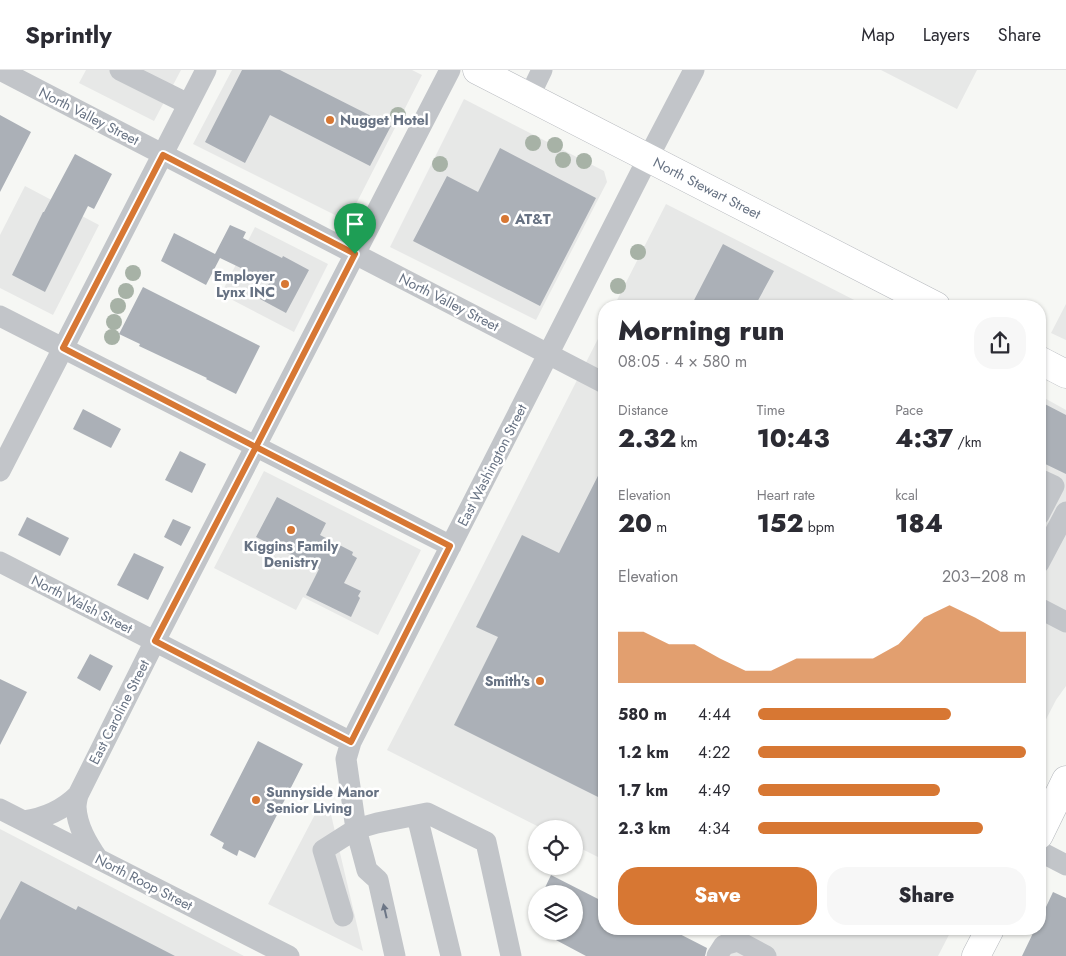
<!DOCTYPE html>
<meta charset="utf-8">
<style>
body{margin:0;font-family:Jost,sans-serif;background:#f7f7f7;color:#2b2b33;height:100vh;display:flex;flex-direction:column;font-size:19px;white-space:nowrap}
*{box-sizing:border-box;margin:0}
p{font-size:16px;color:#7c7c81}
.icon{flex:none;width:28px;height:28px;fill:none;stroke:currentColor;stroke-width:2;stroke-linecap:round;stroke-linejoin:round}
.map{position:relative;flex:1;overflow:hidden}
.sheet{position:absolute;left:598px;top:230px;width:448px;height:635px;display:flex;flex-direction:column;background:#fff;border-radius:20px;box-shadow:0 1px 4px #0004}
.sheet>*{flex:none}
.fabs{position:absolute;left:528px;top:750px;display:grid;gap:10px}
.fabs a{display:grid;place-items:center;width:55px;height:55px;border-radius:50%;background:#fff;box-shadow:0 1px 4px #0004;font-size:25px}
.pin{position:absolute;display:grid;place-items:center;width:42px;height:42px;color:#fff;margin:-51px -21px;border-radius:50% 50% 50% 0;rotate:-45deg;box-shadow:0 0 5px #0007}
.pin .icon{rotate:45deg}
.round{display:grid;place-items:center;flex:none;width:52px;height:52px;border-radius:20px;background:#f7f7f7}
.summary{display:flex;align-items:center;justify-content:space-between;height:85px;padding:0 20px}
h1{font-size:28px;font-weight:800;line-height:38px}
.metrics{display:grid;grid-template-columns:repeat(3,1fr);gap:8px;height:85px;padding:5px 20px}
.metrics div{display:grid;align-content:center}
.metrics b{font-size:25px;font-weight:800}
.metrics small{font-size:14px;font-weight:400}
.metrics p{font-size:14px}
.chart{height:140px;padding:10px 20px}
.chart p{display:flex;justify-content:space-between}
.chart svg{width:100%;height:90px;margin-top:5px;fill:#d77733;opacity:.7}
.cta{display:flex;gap:10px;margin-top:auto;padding:10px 20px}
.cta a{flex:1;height:58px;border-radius:20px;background:#d77733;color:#fff;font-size:20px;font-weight:800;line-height:58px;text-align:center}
.cta a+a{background:#f7f7f7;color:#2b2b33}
ul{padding:0 20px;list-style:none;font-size:16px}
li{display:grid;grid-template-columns:80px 60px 1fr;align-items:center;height:38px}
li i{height:12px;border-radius:6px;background:#d77733}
header{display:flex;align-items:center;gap:30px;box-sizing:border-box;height:70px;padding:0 25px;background:#fff;border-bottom:1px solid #e1e1e2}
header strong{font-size:24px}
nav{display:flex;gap:28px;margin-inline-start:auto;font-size:18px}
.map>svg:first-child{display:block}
</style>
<header>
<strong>Sprintly</strong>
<nav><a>Map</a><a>Layers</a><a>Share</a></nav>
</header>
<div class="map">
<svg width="1066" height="886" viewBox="0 0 1066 886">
<rect width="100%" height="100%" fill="#f6f7f4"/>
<path fill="#e7e8e7" d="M86,0H181L154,51L79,13Z
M232,0H412L422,5L356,134L349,137L343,149L193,74Z
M881,0H977L957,39Z
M464,29L604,101L607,112L536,250L390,177Z
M25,116L99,155L53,245L0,218V165Z
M666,134L866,236H614Z
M255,157L328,194L294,262L221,224Z
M1066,234V270L1051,263Z
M604,257V790L574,775V759H543L387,680L474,513Z
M1039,325L1066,340V616L1056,630L1039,663Z
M264,401L421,480L378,565L303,527L296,540L214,498Z
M321,733L329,736L363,881L268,834Z
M0,759L27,773L244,886H0Z
M741,859H952L938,886H727Z"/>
<path fill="#abb0b7" d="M242,0H280L391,56L370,96L270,45L245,93L205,72Z
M0,45L31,62L0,122Z
M500,78L596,128L540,236L413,171L447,106L478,122Z
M75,84L112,104L94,139L88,136L45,222L12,205L43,142H44Z
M230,155L246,162L243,168L282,188L283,186L309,200L286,243L260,229L270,212L220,188L206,215L161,191L174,163L215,184Z
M723,174L774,201L755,236H691Z
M143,217L260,276L236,324L206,309L207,308L139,276L140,274L119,264Z
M1039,331L1066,345V404L1039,391Z
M83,339L121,359L111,378L73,359Z
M180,381L206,394L192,423L165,410Z
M604,394V730L454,655L498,567L476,557L522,465L559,483Z
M277,427L326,453L320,465L353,482L352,485L357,488L344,513L361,521L358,526L360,528L351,547L306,525L319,499L256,467Z
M27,447L69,468L60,486L18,465Z
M173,449L191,457L181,476L164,467Z
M134,483L164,497L148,530L117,515Z
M90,584L113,596L100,621L77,608Z
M0,609L27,622L0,675Z
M258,671L303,694L255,788L239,780L237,786L222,778L224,773L210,765Z
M551,805L604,832V859H670L707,878L705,886H586L539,861H574V824H542Z
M21,811L76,840L78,836L175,886H0V850Z
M1053,822L1066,828V886H1022L1035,859H1039V852Z"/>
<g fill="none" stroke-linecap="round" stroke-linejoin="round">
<defs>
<path id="major" d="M477,0L936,236
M1039,290L1066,304
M1039,765L1066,710
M976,886L990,859"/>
</defs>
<use href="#major" stroke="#b5b8bd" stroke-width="29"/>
<path stroke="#c2c5c9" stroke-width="21" d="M0,0L604,313
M120,0L188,34
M529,27L542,0
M0,246L451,476
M0,401L206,0
M1039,409L1054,416L1039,445
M0,492L351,672
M1039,493L1066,442
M1039,538L1066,552
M78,725C77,729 76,733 76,737C77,756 87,773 98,789
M0,739L289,886
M417,746L451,886
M24,751C45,748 63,740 78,725L155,571L450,0
M1039,781L1066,795
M343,846L323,780L356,759L377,753L427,743L486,772L511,886
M395,886L378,810L367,800L356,759L346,689L351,672L648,88L694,0
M717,886L724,875L738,871L766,886"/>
<use href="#major" stroke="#fff" stroke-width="28"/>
</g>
<g fill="#a7b2a6">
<circle cx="398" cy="45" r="8"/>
<circle cx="533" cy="73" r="8"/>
<circle cx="555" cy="75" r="8"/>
<circle cx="563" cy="90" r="8"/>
<circle cx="584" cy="91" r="8"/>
<circle cx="440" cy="94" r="8"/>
<circle cx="638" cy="182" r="8"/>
<circle cx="133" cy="203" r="8"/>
<circle cx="618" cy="216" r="8"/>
<circle cx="126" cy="221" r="8"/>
<circle cx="118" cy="236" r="8"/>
<circle cx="114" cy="252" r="8"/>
<circle cx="112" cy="267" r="8"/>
</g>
<defs><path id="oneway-solid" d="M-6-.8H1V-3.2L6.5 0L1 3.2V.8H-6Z" transform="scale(1.25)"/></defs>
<use fill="#6c7686" href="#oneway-solid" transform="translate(385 841) rotate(-103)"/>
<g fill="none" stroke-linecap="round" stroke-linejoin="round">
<defs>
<path id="route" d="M355,184L163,85L63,278L256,377L155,571L351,672L450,476L256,377L355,184"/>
</defs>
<use href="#route" stroke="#fff" stroke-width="10"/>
<use href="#route" stroke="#d77733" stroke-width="6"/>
</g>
<g fill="#d77733" stroke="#fff" stroke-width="2">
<circle cx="330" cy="50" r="5"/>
<circle cx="505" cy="149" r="5"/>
<circle cx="285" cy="214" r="5"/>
<circle cx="291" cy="460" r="5"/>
<circle cx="540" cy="611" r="5"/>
<circle cx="256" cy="730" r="5"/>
</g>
<g text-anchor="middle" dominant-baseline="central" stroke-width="5" stroke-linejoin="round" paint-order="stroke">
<g font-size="14" fill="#677283" stroke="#fff">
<text transform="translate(89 46) rotate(27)">North Valley Street</text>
<text transform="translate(707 118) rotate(27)">North Stewart Street</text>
<text transform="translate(449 232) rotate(27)">North Valley Street</text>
<text transform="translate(492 395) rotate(-63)">East Washington Street</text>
<text transform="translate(82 534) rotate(27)">North Walsh Street</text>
<text transform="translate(119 642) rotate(-63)">East Caroline Street</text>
<text transform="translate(144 812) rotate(27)">North Roop Street</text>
</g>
<g font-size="14" font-weight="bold" fill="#677283" stroke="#fff" text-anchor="start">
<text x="340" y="50">Nugget Hotel</text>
<text x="515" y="149">AT&amp;T</text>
<text x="275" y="206" text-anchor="end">Employer<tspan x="275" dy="16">Lynx INC</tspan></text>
<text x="291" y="476" text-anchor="middle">Kiggins Family<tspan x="291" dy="16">Denistry</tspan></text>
<text x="530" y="611" text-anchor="end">Smith's</text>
<text x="266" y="722">Sunnyside Manor<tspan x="266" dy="16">Senior Living</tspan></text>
</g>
</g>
</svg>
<div class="fabs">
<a><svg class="icon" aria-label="locate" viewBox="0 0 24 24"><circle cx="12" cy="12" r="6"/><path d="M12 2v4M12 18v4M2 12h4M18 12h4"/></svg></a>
<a><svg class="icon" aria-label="layers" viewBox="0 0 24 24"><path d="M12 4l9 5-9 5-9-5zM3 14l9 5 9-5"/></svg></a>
</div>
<div class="pin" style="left:355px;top:184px;background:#1e9e55"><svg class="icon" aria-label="arrive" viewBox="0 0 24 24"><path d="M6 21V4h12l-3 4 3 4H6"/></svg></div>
<section class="sheet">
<div class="summary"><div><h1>Morning run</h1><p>08:05 · 4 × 580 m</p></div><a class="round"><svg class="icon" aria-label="share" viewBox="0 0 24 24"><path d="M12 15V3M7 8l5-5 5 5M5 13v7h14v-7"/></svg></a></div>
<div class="metrics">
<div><p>Distance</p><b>2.32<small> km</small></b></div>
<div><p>Time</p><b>10:43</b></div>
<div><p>Pace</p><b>4:37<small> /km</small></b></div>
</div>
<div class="metrics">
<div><p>Elevation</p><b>20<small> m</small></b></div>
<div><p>Heart rate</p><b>152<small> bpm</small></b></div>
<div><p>kcal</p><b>184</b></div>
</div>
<div class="chart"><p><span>Elevation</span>203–208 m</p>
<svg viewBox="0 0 160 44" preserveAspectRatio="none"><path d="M0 44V19L10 19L20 25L30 25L40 32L50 38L60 38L70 32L80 32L90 32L100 32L110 25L120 12L130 6L140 12L150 19L160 19V44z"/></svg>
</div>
<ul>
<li><b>580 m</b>4:44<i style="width:72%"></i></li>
<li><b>1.2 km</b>4:22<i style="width:100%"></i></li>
<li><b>1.7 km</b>4:49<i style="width:68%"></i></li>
<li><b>2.3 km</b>4:34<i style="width:84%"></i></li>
</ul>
<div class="cta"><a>Save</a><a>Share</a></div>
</section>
</div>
